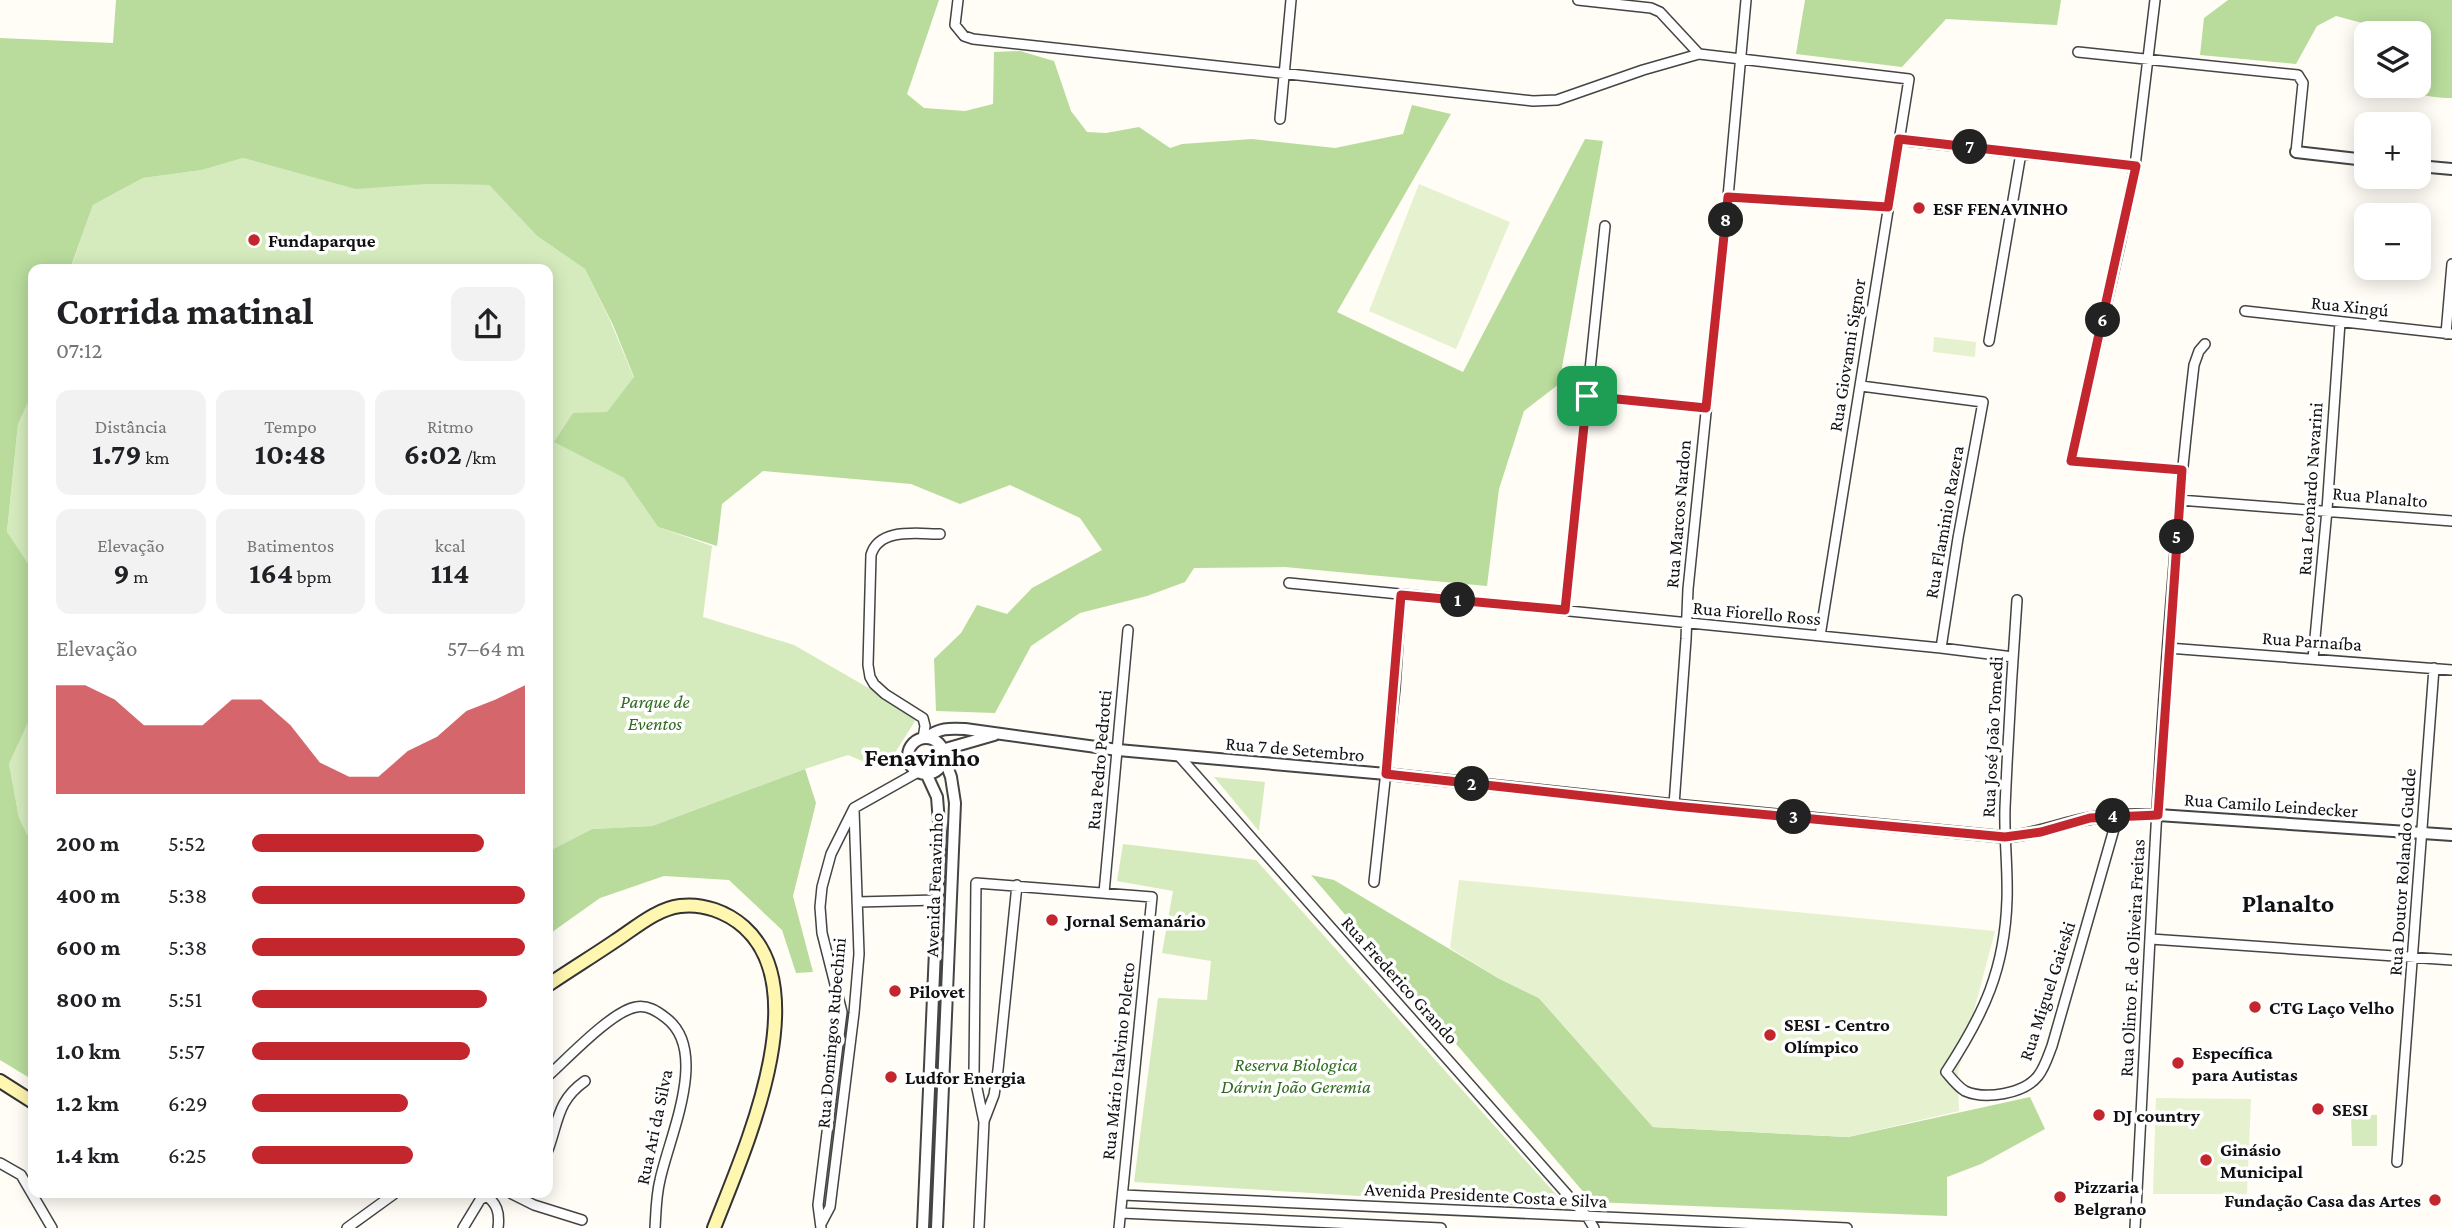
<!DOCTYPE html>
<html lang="pt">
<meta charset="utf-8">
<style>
body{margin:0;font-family:"Crimson Pro",serif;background:#f2f2f2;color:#202124;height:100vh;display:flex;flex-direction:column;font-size:26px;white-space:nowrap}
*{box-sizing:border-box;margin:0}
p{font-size:23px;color:#757577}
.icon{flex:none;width:38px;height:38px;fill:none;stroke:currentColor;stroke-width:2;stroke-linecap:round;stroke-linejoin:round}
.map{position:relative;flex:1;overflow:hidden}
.sheet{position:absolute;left:28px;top:264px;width:525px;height:934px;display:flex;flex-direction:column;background:#fff;border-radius:14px;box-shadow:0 4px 18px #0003}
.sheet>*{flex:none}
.buttons{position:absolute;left:2354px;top:21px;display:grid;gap:14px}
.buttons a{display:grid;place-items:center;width:77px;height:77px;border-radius:14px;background:#fff;box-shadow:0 4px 18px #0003;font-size:35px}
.pin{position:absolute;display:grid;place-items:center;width:60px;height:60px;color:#fff;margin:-30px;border-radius:14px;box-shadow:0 4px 10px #0006}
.km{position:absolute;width:35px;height:35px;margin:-18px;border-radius:50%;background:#222;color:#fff;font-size:19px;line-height:35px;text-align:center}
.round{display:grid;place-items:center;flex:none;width:74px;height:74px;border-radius:14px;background:#f2f2f2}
.overview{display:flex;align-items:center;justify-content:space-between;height:119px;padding:0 28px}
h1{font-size:38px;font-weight:700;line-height:52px}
.figures{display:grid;grid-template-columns:repeat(3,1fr);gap:10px;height:119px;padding:7px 28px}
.figures div{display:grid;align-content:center;border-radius:14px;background:#f2f2f2;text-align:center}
.figures b{font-size:30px;font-weight:700}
.figures small{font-size:19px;font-weight:400}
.figures p{font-size:19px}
.chart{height:196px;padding:14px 28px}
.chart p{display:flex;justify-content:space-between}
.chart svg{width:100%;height:126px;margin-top:7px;fill:#c4262e;opacity:.7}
ul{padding:0 28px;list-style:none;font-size:23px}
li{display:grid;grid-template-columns:112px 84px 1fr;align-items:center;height:52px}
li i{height:18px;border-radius:9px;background:#c4262e}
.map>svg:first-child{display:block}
</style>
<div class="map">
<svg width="2452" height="1228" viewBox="0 0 2452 1228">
<rect width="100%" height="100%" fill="#fffdf5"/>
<path fill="#d5ebbd" d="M243,158L299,173L425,184L489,185L537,236L585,269L609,318L634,378L607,413L555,442L624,478L658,527L712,546L703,617L794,645L879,694L917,718L884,770L848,755L805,769L652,826L592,829L548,853V270H70L93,205L143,178L202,170Z
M33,392V571L7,533L18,424Z
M33,712V846L19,818L9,764Z
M1214,777L1265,782L1259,831Z
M1123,844L1256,860L1569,1209L1134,1182L1158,998L1207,1000L1211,961L1162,953L1173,891L1117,881Z
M2351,1115H2377V1146H2352Z"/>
<path fill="#b9dc9c" d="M116,0H939L907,94L924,108L965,111L993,104L994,52L1020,51L1054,61L1071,111L1087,132L1106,133L1139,127L1170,148L1182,144L1252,139L1335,148L1403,134L1412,105L1451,114L1337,312L1463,372L1585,139L1603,141L1559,384L1524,411L1499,489L1487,586L1285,567L1194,568L1185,582L1147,596L1080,613L1031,646L995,713L936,711L934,659L961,633L977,605L1007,614L1032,588L1102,550L1080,518L1010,485L960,504L911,484L763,471L722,504L717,546L658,527L624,478L554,442L573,413L607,412L634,377L613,325L585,269L537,236L489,185L425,184L356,189L243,158L202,170L143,178L93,205L70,269L33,270V392L18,424L7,532L33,571V712L9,764L19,818L33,846V1080L0,1060V38L113,43Z
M1805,0H2061L2057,25L1946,19L1902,67L1796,54Z
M2228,0H2452V98C2436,98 2416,96 2404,86H2418V33H2367L2366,24L2336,16L2317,26L2296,64L2200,55L2204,18Z
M805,769L816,803L793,896L813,972L796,973L782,930L729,880L664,876L600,898L548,935V853L550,851L592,829L652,826Z
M1311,875L1334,880L1498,978L1539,998L1653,1127L1848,1137L2030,1097L2045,1129L1981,1164L1947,1177V1216L1592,1202Z"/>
<path fill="#e6f2cf" d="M1419,184L1510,222L1456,349L1369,311Z
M1934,337L1976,342L1975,357L1933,352Z
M1459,880L1995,931L1958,1072L1959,1111L1848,1137L1653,1127L1539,998L1498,978L1450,948Z
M2156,1098L2251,1099L2247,1194H2153Z"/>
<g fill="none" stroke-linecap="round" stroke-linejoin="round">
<defs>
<path id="minor" d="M958,0L955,25L964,36L973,39L1533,101L1557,100L1643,70L1699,54L1909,79L1820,636
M1578,0L1651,8L1660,12L1699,54
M2155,0L2135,166L2120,244L2071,461L2182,470
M2078,52L2298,75L2303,83L2296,152
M1280,119L1291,0
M1899,140L2135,166
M1728,197L1888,207
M2245,311L2452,334
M2446,334L2452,264
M1989,341L2021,153
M1861,386L1983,402L1958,538L1941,648
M1587,396L1706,408
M2179,500L2452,521
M1289,583L1941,648L2013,657
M2017,600C2012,669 2008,738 2005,808C2004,838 2008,868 2007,899C2005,969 1984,1014 1946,1072C1951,1078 1958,1087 1965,1091C1985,1100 2024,1094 2038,1076C2045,1067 2048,1056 2052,1046L2118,815
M1565,610L1605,226
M2168,648L2452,670
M2313,659L2327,510L2340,322
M923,738L925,726L923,718L885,694L874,684L870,677L868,665L871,555C879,527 918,534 940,534
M1179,756L1588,1218L1594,1228
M1674,805L1686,639L1688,589L1728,197L1746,0
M854,808L918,772
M1374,882L1395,688L1401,595
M1104,893L1128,630
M857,902L937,900
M2151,939L2452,960
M548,1076C568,1058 612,1011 636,1007C648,1005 657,1011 666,1018C710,1051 669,1137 660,1180C656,1196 656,1212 655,1228
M984,1121L994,1095L998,1070L1017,885
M548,1150C559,1120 557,1101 585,1081
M2397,1162L2434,668
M0,1163L21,1175L52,1228
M484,1194C497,1203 500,1212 498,1228
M512,1194L534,1205L582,1220
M1123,1195L1847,1228
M1121,1213L1441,1228
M821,1224L830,1207L854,1013L859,954L854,810
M347,1228L394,1194
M463,1228L480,1200L489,1194
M821,1228L818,1205L842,1012L822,933L820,907L822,887L831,854L854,808
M979,1228L984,1122L974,1074L976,883L1152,897L1119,1228
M2135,1228C2151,940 2160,651 2194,365L2199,351L2205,344"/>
<path id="tertiary" d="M2296,152L2366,160
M2418,166L2452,169
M926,738C939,728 949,728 965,729L1118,750L1386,774L1674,805L2005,837C2035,835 2062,823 2092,818C2114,814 2136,815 2158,815L2452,835
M908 756a18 18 0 1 1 36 0a18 18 0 1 1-36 0Z
M942,750L994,735
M923,1228L940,835L937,797L926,773
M937,1228L955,803L951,777L943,755"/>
<path id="secondary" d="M548,985C570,970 593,956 615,941C635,928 656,909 680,906C703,903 727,912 744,927C817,992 743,1153 714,1228
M0,1081L33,1102"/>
</defs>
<use href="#minor" stroke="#444" stroke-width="12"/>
<use href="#tertiary" stroke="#444" stroke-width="14"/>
<use href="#secondary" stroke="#333" stroke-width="16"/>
<use href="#minor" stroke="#fff" stroke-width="9"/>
<use href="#tertiary" stroke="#fff" stroke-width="10"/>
<use href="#secondary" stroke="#fff6b0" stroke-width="12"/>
</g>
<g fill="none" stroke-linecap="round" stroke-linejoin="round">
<defs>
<path id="route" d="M1899,139L2136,166L2071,461L2182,470L2158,815L2090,818L2041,832L2005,837L1674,806L1386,774L1401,595L1565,610L1587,396L1706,408L1728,197L1888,207Z"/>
</defs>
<use href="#route" stroke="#fff" stroke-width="14"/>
<use href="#route" stroke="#c4262e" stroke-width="9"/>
</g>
<g fill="#c4262e" stroke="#fff" stroke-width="2.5">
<circle cx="1919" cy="208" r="7"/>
<circle cx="254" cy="240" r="7"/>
<circle cx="1052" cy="920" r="7"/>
<circle cx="895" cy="991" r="7"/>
<circle cx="2255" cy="1007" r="7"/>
<circle cx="1770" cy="1035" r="7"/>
<circle cx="2178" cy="1063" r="7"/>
<circle cx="891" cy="1077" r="7"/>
<circle cx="2318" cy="1109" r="7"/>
<circle cx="2099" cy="1115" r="7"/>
<circle cx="2206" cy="1160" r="7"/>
<circle cx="2060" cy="1197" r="7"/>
<circle cx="2435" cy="1200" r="7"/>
</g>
<g text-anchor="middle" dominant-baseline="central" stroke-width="7" stroke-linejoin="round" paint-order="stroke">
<g font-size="19" font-weight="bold" fill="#111" stroke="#fff" text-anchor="start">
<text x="1933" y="208">ESF FENAVINHO</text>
<text x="268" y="240">Fundaparque</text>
<text x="1066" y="920">Jornal Semanário</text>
<text x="909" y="991">Pilovet</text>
<text x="2269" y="1007">CTG Laço Velho</text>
<text x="1784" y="1024">SESI - Centro<tspan x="1784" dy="22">Olímpico</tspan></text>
<text x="2192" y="1052">Específica<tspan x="2192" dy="22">para Autistas</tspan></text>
<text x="905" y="1077">Ludfor Energia</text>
<text x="2332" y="1109">SESI</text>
<text x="2113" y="1115">DJ country</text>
<text x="2220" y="1149">Ginásio<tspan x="2220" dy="22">Municipal</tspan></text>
<text x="2074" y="1186">Pizzaria<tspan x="2074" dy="22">Belgrano</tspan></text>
<text x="2421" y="1200" text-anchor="end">Fundação Casa das Artes</text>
</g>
<g font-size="19" fill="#111" stroke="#fff">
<text transform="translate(2350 306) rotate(6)">Rua Xingú</text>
<text transform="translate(1847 355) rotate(-81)">Rua Giovanni Signor</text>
<text transform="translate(2310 489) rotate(-86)">Rua Leonardo Navarini</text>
<text transform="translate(2380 497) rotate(5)">Rua Planalto</text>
<text transform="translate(1678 514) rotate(-85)">Rua Marcos Nardon</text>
<text transform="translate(1944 522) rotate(-80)">Rua Flaminio Razera</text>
<text transform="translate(1757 613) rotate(5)">Rua Fiorello Ross</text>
<text transform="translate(2312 641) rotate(4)">Rua Parnaíba</text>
<text transform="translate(1992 737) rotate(-87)">Rua José João Tomedi</text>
<text transform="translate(1295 749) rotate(5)">Rua 7 de Setembro</text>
<text transform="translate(1099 760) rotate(-85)">Rua Pedro Pedrotti</text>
<text transform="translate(2271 805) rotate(4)">Rua Camilo Leindecker</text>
<text transform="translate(2402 872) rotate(-86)">Rua Doutor Rolando Gudde</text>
<text transform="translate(934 885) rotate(-88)">Avenida Fenavinho</text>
<text transform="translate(2132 958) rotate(-87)">Rua Olinto F. de Oliveira Freitas</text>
<text transform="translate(1400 980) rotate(48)">Rua Frederico Grando</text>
<text transform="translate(2047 991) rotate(-72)">Rua Miguel Gaieski</text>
<text transform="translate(831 1033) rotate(-85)">Rua Domingos Rubechini</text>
<text transform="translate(1118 1061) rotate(-84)">Rua Mário Italvino Poletto</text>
<text transform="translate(654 1127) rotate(-78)">Rua Ari da Silva</text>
<text transform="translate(1486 1195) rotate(3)">Avenida Presidente Costa e Silva</text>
</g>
<g font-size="19" font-style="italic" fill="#2f6b1f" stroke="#fff">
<text x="655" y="701">Parque de<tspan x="655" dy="22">Eventos</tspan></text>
<text x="1296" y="1064">Reserva Biologica<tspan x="1296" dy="22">Dárvin João Geremia</tspan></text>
</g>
<g font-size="26" font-weight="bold" fill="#111" stroke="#fff">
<text x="922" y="757">Fenavinho</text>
<text x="2288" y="903">Planalto</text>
</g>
</g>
</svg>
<div class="buttons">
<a><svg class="icon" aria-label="layers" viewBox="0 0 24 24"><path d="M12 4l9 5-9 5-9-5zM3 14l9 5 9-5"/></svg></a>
<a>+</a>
<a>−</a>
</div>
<div class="pin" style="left:1587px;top:396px;background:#1e9e55"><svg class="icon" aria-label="arrive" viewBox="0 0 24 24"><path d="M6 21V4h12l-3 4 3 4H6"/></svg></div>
<b class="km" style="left:1458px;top:600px">1</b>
<b class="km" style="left:1472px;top:784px">2</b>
<b class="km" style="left:1794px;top:817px">3</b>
<b class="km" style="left:2113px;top:816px">4</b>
<b class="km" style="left:2177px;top:537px">5</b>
<b class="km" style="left:2103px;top:320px">6</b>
<b class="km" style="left:1970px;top:147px">7</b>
<b class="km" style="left:1726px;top:220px">8</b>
<section class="sheet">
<div class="overview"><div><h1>Corrida matinal</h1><p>07:12</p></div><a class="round"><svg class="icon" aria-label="share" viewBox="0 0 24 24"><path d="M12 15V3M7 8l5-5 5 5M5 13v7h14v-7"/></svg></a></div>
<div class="figures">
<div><p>Distância</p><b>1.79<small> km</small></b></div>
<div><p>Tempo</p><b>10:48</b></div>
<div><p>Ritmo</p><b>6:02<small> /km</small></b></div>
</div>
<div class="figures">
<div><p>Elevação</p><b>9<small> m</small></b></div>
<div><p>Batimentos</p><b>164<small> bpm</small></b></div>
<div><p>kcal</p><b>114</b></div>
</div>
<div class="chart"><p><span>Elevação</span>57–64 m</p>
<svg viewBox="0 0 160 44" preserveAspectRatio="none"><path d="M0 44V6L10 6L20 11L30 20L40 20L50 20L60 11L70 11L80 20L90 33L100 38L110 38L120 29L130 24L140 15L150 11L160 6V44z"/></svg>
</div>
<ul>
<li><b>200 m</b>5:52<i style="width:85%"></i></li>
<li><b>400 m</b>5:38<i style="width:100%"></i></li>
<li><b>600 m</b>5:38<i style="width:100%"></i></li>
<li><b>800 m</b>5:51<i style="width:86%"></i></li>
<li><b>1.0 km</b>5:57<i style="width:80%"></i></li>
<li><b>1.2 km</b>6:29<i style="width:57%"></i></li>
<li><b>1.4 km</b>6:25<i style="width:59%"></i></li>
</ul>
</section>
</div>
